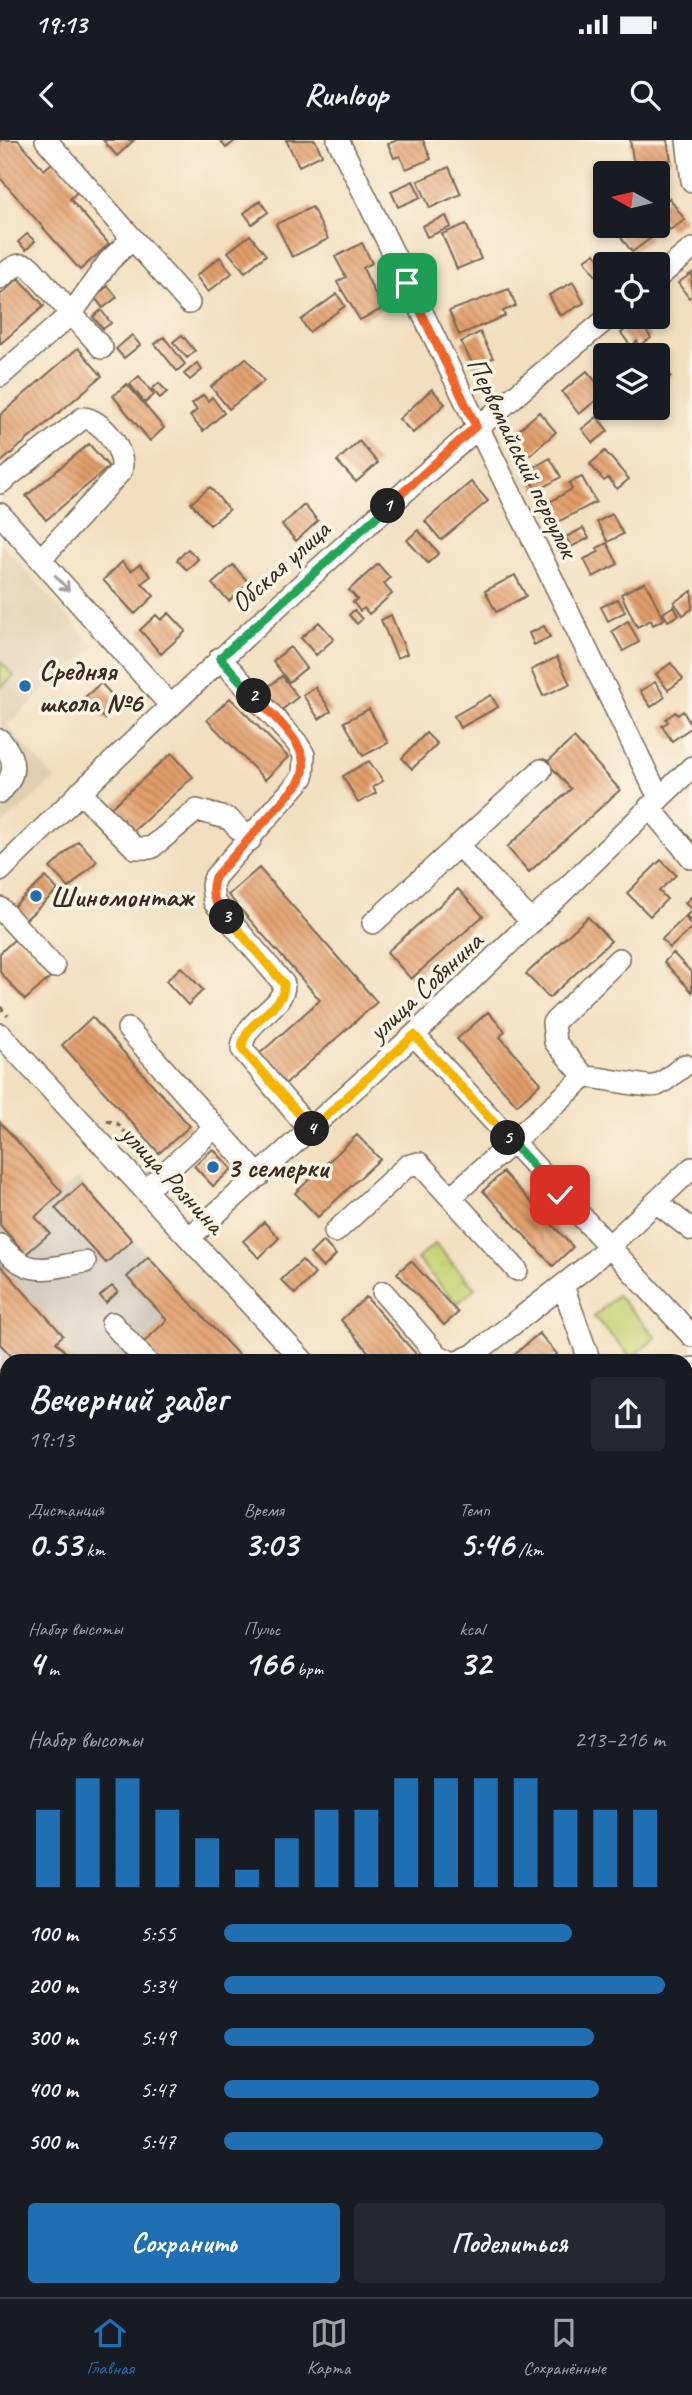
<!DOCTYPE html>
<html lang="ru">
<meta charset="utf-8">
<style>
body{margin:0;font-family:Caveat,sans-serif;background:#242831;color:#f1f3f6;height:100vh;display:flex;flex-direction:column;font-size:26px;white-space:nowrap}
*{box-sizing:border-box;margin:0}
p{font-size:23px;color:#9ea1a6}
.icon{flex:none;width:38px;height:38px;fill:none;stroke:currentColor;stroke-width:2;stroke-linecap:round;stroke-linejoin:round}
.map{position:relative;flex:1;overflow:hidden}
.sheet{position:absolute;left:0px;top:1214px;width:693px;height:943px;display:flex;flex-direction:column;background:#171b24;border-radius:21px 21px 0 0;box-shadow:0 4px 10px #0003}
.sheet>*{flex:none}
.needle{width:46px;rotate:278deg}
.tools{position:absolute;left:593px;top:21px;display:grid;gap:14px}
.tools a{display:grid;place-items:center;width:77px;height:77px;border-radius:7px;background:#171b24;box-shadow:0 4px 10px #0003;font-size:35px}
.pin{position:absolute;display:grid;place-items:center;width:60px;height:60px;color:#fff;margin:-30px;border-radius:14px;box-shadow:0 4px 10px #0006}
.km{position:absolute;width:35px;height:35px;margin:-18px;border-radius:50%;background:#222;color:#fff;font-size:19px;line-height:35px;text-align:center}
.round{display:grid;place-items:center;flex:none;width:74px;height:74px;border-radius:7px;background:#242831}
.overview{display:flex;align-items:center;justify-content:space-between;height:119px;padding:0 28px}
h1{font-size:38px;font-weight:600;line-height:52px}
.stats{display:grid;grid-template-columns:repeat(3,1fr);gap:10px;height:119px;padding:7px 28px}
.stats div{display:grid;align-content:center}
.stats b{font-size:35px;font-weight:600}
.stats small{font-size:19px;font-weight:400}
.stats p{font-size:19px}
.chart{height:196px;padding:14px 28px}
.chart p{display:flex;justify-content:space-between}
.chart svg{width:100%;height:126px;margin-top:7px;stroke:#1f6fb2;stroke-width:6}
.action{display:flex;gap:14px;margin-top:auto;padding:14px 28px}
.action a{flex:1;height:80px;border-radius:7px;background:#1f6fb2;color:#fff;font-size:28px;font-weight:600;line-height:80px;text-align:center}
.action a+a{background:#242831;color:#f1f3f6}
ul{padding:0 28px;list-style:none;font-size:23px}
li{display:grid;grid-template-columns:112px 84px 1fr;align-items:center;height:52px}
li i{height:18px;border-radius:9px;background:#1f6fb2}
.status{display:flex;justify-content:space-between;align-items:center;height:49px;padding:0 35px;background:#171b24;direction:ltr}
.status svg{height:19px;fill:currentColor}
header{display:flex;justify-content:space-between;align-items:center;height:91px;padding:0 28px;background:#171b24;font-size:32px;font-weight:600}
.tab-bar{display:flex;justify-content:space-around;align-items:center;height:98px;border-top:2px solid #363941;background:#171b24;font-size:19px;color:#9ea1a6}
.tab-bar a{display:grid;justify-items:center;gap:4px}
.tab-bar .active{color:#1f6fb2}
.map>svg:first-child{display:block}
</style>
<div class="status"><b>19:13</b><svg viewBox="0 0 49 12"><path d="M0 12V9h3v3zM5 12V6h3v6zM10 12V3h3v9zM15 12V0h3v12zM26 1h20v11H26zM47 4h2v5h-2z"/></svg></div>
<header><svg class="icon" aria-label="back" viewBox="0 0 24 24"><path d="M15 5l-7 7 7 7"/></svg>Runloop<svg class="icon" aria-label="search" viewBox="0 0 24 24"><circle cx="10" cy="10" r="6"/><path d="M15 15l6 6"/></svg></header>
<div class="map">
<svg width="692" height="2157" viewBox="0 0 692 2157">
<defs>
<pattern id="grass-tufts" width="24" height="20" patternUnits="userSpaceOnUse" patternTransform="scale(1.75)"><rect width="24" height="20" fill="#c5d375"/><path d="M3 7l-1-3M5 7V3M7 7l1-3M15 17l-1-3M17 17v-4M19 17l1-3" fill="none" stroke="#aab565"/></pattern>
<pattern id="park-crowns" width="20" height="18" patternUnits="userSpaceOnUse" patternTransform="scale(1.75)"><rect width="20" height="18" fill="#c5d375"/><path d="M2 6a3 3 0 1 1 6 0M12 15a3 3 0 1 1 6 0" fill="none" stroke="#aab565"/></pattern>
<pattern id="building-back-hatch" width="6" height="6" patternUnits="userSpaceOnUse" patternTransform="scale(1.75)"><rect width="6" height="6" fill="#e29e6b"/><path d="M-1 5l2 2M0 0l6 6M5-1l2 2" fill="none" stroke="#b88157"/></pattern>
</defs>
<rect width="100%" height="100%" fill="#fcf5e5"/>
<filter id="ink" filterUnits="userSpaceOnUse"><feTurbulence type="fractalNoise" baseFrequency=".0143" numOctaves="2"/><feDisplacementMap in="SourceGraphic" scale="14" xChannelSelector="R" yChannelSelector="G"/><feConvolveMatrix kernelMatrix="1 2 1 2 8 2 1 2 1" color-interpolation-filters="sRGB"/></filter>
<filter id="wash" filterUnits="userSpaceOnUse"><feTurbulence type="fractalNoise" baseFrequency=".00686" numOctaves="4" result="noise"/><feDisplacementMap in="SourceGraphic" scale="28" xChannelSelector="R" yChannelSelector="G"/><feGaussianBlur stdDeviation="1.57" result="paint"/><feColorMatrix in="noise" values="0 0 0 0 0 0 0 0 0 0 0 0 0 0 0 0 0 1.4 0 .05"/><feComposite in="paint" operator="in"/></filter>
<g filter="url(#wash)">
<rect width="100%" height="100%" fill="#f2dfc0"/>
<path fill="#e0ceb1" d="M0,402L95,507L6,585L55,639L0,687Z"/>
<path fill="#cbc3b8" d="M0,982L62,1051L77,1039L245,1221L7,1222V1428L0,1421Z
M686,2028L692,2031V2157H672L656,2151H686Z"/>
<path fill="url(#grass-tufts)" stroke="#807e4a" stroke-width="2" d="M0,2097L7,2098V2151H219L245,2157H0Z"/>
<path fill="url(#park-crowns)" stroke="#807e4a" stroke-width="2" d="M435,1104L475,1148L457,1164L417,1119Z"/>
<path fill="#c5d375" stroke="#807e4a" stroke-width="2" d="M0,521L14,536L0,548Z
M617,1155L656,1197L632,1218L594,1177Z"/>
<g id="blocks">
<path fill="url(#building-back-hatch)" d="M0,0H18L44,30L53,22L78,51L70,59L109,104L80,130L0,38Z
M103,0H134L117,16Z
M220,0H236L226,8Z
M286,0H315L322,15L299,26Z
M397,0H423L431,19L406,29L400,16L394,18L388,4Z
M630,0H667L671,20L634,26Z
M449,27L461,54L430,68L418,41Z
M413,41L421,57L398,67L391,51Z
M669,58L685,80L670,90L658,73V65Z
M260,61L268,72L252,84L244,73Z
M312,67L328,99L292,117L276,84Z
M446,76L451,87L427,97L422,86Z
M466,84L481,119L457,129L442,94Z
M617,86H642L651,98L632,112L614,88Z
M27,94L35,101L26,110L18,102Z
M250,95L266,115L245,132L228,112Z
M362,103L372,123L363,128L382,169L360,180L337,142L346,137L335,117Z
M595,113L606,128V139L600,142L585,120Z
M220,117L232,133L208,152L196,136Z
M692,133V156L689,158L678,143Z
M19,138L44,166L0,204V155Z
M573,142L584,163L560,176L549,155Z
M108,146L117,157L103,168L94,157Z
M509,149L516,166L503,171L505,176L459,195L449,171Z
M337,154L345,166L309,192L301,180Z
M101,170L111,183L103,189L93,177Z
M639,180L651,198L640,205L637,201L631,206L621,193Z
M480,192L493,218L474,227L461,202Z
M132,195L140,205L124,218L116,209Z
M182,195L195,211L187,218L173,202Z
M164,197L185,224L177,231L155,204Z
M651,207L657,215H639Z
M78,208L102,236L0,323V275Z
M658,217L671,236L658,245Z
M246,218L264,241L229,269L211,247Z
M197,223L202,230L190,240L184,234Z
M587,231L605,253L579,274L562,252Z
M139,236L154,255L145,263L130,244Z
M159,243L167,252L160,258L152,249Z
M127,244L164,288L150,301L113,256Z
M432,249L445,264L413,293L399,279Z
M203,255L208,261L212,257L224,273L203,291L190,276L197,270L192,264Z
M539,272L556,292L530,315L513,295Z
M597,277L608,291L593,303L582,289Z
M359,301L378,323L356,342L337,321Z
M89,304L109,327L46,380L26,356Z
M605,311L629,339L617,349L608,338L604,341L590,324Z
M550,318L561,337L537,351L526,332Z
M582,337L596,362L556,383L546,364L572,349L569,343Z
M471,342L488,361L441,400L425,381Z
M210,347L229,370L210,385L191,363Z
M304,365L318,381L296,401L282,385Z
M612,374L623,394L608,402L597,382Z
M583,388L589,398L571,407L566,397Z
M418,390L439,413L428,423L407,400Z
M607,403L618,424L593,437L584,419L599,412L597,408Z
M188,409L198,419L187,430L177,420Z
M122,422L131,431L140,424L151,436L142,443L154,456L135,474L103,440Z
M378,424L390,438L384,444L392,454L369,474L364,468L360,471L353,462L357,459L349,450Z
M233,425L249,443L229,461L212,444Z
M515,435L526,456L496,472L485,451Z
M645,442L664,479L653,485L651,480L637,487L621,454Z
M692,451V469L683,475L674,462Z
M618,459L625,472L608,481L601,467Z
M674,466L679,475L668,481L663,473Z
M354,470L362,479L357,484L349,475Z
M169,473L186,491L161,514L140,490L156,475L161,480Z
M391,475L407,514L397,518L381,480Z
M628,481L639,502L623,511L612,491Z
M319,482L334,499L316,515L301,498Z
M544,486L550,497L534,505L529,493Z
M290,507L306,528L289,542L273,521Z
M557,517L570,544L543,556L531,530Z
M671,523L683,539L668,550L656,534Z
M282,536L298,557L279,572L263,551Z
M655,542L665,557L651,567L640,551Z
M101,543L121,565L105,579L85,557Z
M315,547L331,571L319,579L303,555Z
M491,555L498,567L460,588L454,576Z
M230,558L288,617L265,640L207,580Z
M369,569L388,603L363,616L344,582Z
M683,571L692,587L672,601L662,586L668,582L666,579L675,572L678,575Z
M426,593L437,604L412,629L402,618Z
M574,598L620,650L529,732L507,707L571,649L547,622Z
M172,613L193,637L128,696L106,672Z
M369,621L383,641L373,647L376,653L358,663L343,636Z
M78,701L97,721L69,748L50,728Z
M661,720L676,735L659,751L667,759L650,776L627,753Z
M259,728L377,862L284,945L258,915L320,860L228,755Z
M46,737L58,750L25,780L13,767Z
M458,749L483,776L411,839L387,812Z
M692,756V782L686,776L692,770L685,763Z
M588,777L611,801L549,858L526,834Z
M685,777L692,787L670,808L662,799Z
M17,797L52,836L25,860L0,832V813Z
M673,813L692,833V852L664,822Z
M181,827L203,850L188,865L166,841Z
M488,872L505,891L500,897L541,943L517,965L457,899Z
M92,877L190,986L159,1013L62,905Z
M0,982L62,1052L35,1077L50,1093L26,1114L0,1085Z
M357,995L380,1019L318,1077L295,1053Z
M213,1009L232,1029L213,1046L194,1026Z
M503,1032L573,1107L553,1126L483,1051Z
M82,1044L132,1100L106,1123L55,1068Z
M264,1082L279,1098L259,1118L243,1101Z
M323,1101L336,1115L323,1128L310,1114Z
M148,1117L245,1222H161L143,1203L167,1180L127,1137Z
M302,1120L315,1134L295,1154L281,1140Z
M411,1121L458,1173L444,1185L397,1133Z
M0,1125L63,1195L56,1202L75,1222H17L0,1204Z
M112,1146L118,1152L106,1163L100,1156Z
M366,1157L423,1222H377L341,1180Z
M539,1193L557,1214L548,1222H506Z
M0,1285L7,1292V1347L0,1340Z
M692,1695V1730L686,1736V1702Z
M686,1817L692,1820L686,1837Z
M686,2094L692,2095V2137L686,2135Z
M626,2151H645L642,2157H626L623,2155Z"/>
</g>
</g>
<g filter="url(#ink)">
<use href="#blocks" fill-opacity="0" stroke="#7b6957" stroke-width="2"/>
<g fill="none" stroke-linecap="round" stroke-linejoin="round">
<defs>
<path id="minor" d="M46,0L189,163
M338,0L659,658
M687,0L692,41
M658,137L692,109
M0,138C10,130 16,121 30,127L102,208
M0,236L72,173L109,121L132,99
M0,343L83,278C102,279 127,312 121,331L41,419
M0,374L170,565
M220,518L297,603L304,615L303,637L215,737L212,745L214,762L284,844C285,869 243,879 242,909L310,990
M0,600C16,618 18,634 0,652
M80,652L135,708H151L197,670L229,679L250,700
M649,667L692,718
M458,705L532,782
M0,731C196,538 397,352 609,177
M0,768L54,827
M373,783L541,630
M128,889L215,987
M0,894L304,1222
M414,895L692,1196
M585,937C602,937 649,949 657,945C667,941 676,931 685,925
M145,1051L215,987L259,1036
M452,1056L585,937L555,902L553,883L619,819
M656,1062L692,1090
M335,1092L407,1026L419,1023L517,1130
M189,1098L414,895L692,627
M0,1105C31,1139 44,1128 85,1122
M563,1146L590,1222
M383,1152L437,1215L451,1222
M112,1183L147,1222
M457,1222L473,1215L589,1125L692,1028
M686,1234L692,1228
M0,1241L7,1249
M686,1299L692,1306
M0,1389L7,1397
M0,1563L7,1568
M686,1660L692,1667
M686,2052L692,2055"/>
<path id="major" d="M0,1711L7,1724
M0,1969L7,1953"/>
<path id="highway" d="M0,2065L7,2066
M341,2151L362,2157"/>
</defs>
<use href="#minor" stroke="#7b6957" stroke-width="24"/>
<use href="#major" stroke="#7b6957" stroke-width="32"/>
<use href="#highway" stroke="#7b6957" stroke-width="35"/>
<path stroke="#7b6957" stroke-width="3.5" stroke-dasharray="5 5" stroke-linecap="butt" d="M0,867L8,876
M107,981L117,983L152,1022
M175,1049L183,1058
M0,1668L7,1675
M0,1753L7,1771
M0,1916L7,1884
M430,2151L451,2157"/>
<use href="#minor" stroke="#fff" stroke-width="21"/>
<use href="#major" stroke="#fff" stroke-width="28"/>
<use href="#highway" stroke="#fff" stroke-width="32"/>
</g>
<defs><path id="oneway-shaft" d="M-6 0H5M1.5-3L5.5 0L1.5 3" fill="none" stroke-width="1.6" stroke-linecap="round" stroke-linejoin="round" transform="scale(1.75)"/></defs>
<use stroke="#a79f9a" href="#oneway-shaft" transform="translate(62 443) rotate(48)"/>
</g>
<g fill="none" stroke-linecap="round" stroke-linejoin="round" filter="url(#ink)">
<defs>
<path id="split-1" d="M388,366L476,286L407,143"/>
<path id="split-2" d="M254,556L220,518L388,366"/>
<path id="split-3" d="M227,777C215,763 209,755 215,737L297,645C321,613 275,579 254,556"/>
<path id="split-4" d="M227,777L284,844C286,870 243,879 242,909L312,989"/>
<path id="split-5" d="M312,989L414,895L508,998"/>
<path id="split-6" d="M508,998L560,1055"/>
</defs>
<use href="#split-1" stroke="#fff" stroke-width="14"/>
<use href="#split-2" stroke="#fff" stroke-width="14"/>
<use href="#split-3" stroke="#fff" stroke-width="14"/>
<use href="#split-4" stroke="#fff" stroke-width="14"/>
<use href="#split-5" stroke="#fff" stroke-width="14"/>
<use href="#split-6" stroke="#fff" stroke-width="14"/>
<use href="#split-1" stroke="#f0652b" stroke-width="9"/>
<use href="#split-2" stroke="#22a559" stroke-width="9"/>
<use href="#split-3" stroke="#f0652b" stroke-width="9"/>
<use href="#split-4" stroke="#f5b400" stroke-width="9"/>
<use href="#split-5" stroke="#f5b400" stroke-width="9"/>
<use href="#split-6" stroke="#22a559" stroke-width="9"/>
</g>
<g fill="#1f6fb2" stroke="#fcf5e5" stroke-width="2.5">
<circle cx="25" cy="546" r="7"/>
<circle cx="36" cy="756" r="7"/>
<circle cx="213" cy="1027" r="7"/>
</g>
<g text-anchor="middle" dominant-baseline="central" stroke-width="7" stroke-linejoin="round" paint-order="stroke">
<g font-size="28" fill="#3b2a1e" stroke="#fcf5e5">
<text transform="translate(523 317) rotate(64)">Первомайский переулок</text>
<text transform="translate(280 426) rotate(-42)">Обская улица</text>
<text transform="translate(425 846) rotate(-43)">улица Собянина</text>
<text transform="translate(173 1039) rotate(47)">улица Рознина</text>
</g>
<g font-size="28" font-weight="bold" fill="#3b2a1e" stroke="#fcf5e5" text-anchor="start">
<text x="39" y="530">Средняя<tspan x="39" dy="32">школа №6</tspan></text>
<text x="50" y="756">Шиномонтаж</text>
<text x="227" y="1027">3 семерки</text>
</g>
</g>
</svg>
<div class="tools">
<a><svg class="needle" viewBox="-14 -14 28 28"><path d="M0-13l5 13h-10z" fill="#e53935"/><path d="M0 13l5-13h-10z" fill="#9ea1a6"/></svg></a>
<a><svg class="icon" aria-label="locate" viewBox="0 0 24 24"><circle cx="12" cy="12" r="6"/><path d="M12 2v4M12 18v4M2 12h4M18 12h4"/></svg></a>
<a><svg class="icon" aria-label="layers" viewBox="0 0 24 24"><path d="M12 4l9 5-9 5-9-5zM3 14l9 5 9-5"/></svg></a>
</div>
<div class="pin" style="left:407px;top:143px;background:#1e9e55"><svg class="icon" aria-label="arrive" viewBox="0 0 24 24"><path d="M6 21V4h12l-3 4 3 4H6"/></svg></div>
<div class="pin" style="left:560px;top:1055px;background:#d93025"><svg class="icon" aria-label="check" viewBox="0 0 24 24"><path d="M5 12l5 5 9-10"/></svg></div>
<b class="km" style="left:388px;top:366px">1</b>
<b class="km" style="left:254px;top:556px">2</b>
<b class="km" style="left:227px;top:777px">3</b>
<b class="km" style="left:312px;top:989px">4</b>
<b class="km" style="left:508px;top:998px">5</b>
<section class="sheet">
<div class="overview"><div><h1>Вечерний забег</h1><p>19:13</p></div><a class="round"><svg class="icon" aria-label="share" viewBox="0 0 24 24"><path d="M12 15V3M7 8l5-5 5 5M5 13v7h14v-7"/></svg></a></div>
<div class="stats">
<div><p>Дистанция</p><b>0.53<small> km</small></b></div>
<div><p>Время</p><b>3:03</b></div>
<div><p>Темп</p><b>5:46<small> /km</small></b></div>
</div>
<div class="stats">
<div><p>Набор высоты</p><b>4<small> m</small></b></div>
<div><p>Пульс</p><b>166<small> bpm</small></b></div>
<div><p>kcal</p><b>32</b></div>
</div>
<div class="chart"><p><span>Набор высоты</span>213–216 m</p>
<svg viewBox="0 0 160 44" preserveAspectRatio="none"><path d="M5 44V17M15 44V6M25 44V6M35 44V17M45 44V27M55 44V38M65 44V27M75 44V17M85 44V17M95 44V6M105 44V6M115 44V6M125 44V6M135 44V17M145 44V17M155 44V17"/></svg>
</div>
<ul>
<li><b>100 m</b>5:55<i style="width:79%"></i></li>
<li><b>200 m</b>5:34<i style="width:100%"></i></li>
<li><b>300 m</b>5:49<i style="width:84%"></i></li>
<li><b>400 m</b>5:47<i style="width:85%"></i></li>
<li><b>500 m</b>5:47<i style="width:86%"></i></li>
</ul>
<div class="action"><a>Сохранить</a><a>Поделиться</a></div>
</section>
</div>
<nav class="tab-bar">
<a class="active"><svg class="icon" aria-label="home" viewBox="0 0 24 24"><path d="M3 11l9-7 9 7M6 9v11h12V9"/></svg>Главная</a>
<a><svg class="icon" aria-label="map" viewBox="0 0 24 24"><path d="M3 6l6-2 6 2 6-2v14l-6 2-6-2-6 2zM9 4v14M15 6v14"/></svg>Карта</a>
<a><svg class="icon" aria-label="saved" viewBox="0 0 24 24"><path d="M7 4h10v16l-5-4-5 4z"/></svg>Сохранённые</a>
</nav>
